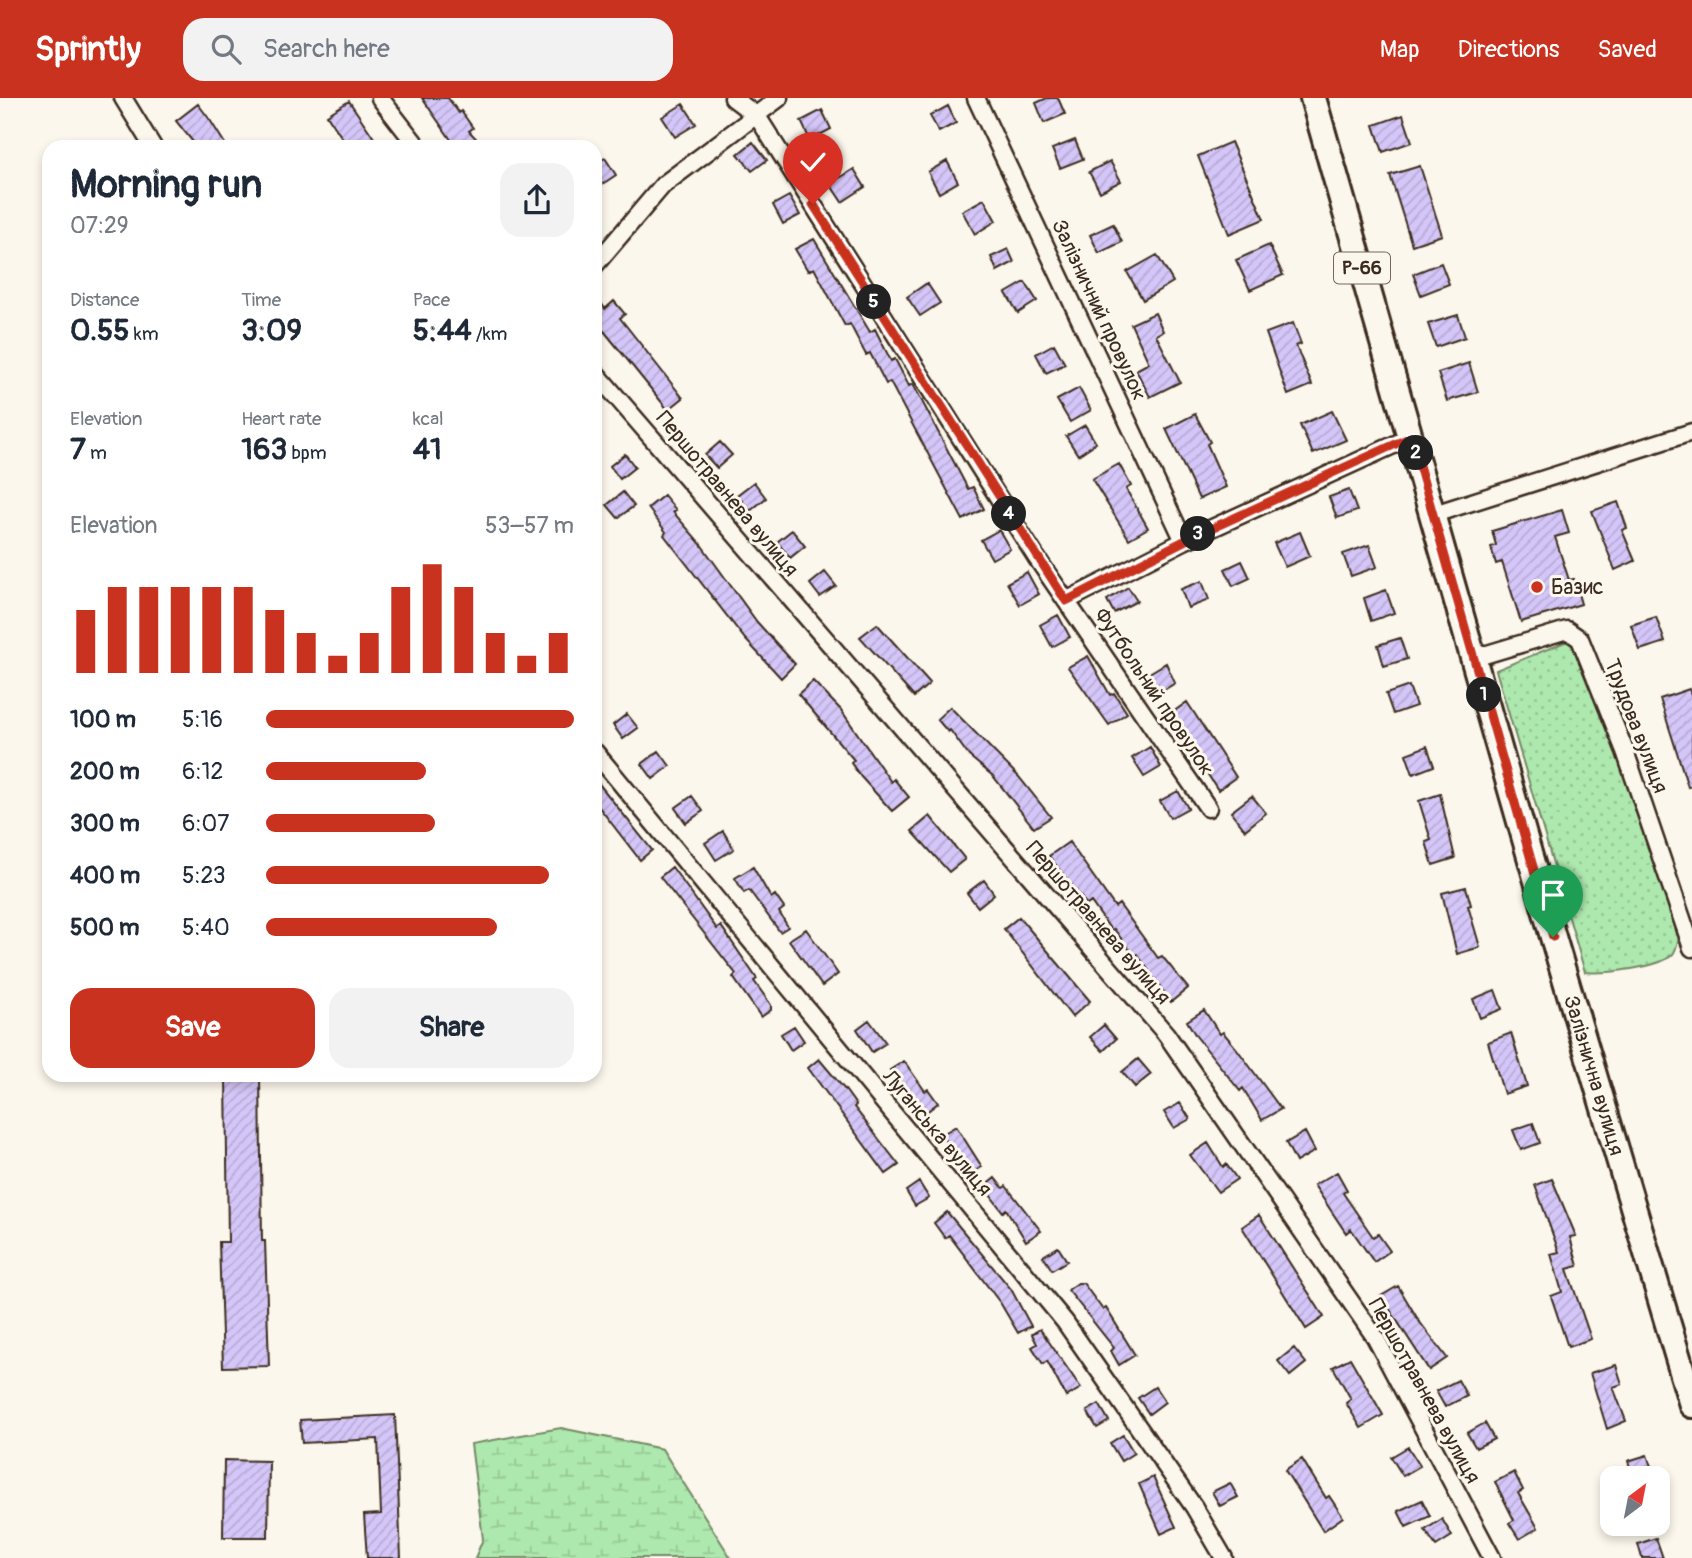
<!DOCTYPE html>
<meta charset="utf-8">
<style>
body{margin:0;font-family:Pangolin,sans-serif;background:#f2f2f3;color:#1f2937;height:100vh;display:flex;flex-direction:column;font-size:26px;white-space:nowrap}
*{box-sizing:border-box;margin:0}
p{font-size:23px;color:#747a83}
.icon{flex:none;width:38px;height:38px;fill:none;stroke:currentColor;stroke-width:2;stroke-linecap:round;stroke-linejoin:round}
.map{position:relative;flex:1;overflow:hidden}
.side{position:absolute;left:42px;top:42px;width:560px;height:942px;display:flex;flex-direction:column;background:#fff;border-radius:21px;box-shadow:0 4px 10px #0003}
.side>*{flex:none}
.needle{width:46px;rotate:32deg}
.fabs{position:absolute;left:1600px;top:1368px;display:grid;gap:14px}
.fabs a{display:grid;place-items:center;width:70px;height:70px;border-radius:14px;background:#fff;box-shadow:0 4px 10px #0003;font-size:35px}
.pin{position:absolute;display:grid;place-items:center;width:60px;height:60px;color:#fff;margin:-72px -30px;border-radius:50% 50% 50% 0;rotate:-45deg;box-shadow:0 0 7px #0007}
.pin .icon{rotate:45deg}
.km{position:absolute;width:35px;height:35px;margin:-18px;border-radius:50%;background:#222;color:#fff;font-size:19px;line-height:35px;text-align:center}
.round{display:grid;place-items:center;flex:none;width:74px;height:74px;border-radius:21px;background:#f2f2f3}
.head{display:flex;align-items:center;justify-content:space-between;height:119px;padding:0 28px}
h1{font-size:38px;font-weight:700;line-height:52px}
.figures{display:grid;grid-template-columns:repeat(3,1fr);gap:10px;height:119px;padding:7px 28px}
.figures div{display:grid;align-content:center}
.figures b{font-size:30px;font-weight:700}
.figures small{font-size:19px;font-weight:400}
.figures p{font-size:19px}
.chart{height:196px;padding:14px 28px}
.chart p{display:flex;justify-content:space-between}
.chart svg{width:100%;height:126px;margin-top:7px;stroke:#c8321e;stroke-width:6}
.cta{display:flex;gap:14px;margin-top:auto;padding:14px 28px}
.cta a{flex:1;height:80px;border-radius:21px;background:#c8321e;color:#fff;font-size:28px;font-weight:700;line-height:80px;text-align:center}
.cta a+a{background:#f2f2f3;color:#1f2937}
ul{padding:0 28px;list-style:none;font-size:23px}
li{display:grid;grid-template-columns:112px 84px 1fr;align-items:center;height:52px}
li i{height:18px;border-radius:9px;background:#c8321e}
header{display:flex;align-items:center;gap:42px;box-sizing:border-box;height:98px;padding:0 35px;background:#c8321e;color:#fff}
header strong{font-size:33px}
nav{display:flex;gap:38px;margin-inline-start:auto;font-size:24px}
.search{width:490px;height:63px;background:#f2f2f3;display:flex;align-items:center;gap:18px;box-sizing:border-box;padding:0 24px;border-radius:21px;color:#747a83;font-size:26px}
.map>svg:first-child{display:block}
</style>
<header>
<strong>Sprintly</strong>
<div class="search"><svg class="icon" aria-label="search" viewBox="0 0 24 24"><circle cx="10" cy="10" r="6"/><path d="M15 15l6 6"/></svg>Search here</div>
<nav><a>Map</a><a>Directions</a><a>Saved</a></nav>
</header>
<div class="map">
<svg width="1692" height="1460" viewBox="0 0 1692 1460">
<defs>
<pattern id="grass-dots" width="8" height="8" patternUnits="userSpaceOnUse" patternTransform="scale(1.75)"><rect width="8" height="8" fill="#ade8ae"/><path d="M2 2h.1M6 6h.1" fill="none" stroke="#96c795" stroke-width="1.8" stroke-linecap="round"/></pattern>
<pattern id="wetland-marsh" width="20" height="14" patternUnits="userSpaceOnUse" patternTransform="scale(1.75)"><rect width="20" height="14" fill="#ade8ae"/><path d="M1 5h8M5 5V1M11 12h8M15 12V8" fill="none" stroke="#96c795"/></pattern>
<pattern id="building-hatch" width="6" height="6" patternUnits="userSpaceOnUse" patternTransform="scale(1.75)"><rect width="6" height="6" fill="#d4c6f8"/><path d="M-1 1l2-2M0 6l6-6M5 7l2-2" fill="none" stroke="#b7aad4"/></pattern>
</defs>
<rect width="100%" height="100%" fill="#fbf7ec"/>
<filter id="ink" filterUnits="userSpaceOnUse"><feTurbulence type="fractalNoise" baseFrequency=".0143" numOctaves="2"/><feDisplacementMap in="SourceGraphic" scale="14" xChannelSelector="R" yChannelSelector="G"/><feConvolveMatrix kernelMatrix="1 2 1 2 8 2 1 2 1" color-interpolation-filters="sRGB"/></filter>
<g filter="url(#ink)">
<path fill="url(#grass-dots)" stroke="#748966" stroke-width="2" d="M1570,542L1600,607L1681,834C1678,840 1677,851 1673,856C1661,870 1603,876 1585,874L1496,572Z"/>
<path fill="url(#wetland-marsh)" stroke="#748966" stroke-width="2" d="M561,1330L662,1351L731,1460H475L483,1441L471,1346Z"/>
<path fill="url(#building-hatch)" stroke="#3b2a1e" stroke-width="2" d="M422,0H448L459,15L461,13L473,30L469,33L484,49H456Z
M1047,0H1058L1065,16L1044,25L1036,5Z
M349,3L380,49H348L327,17Z
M198,6L210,22L227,49H197L176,23Z
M683,6L696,26L675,39L662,19Z
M948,8L956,25L939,34L930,18Z
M822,12L831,31L810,42L801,23Z
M1403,17L1412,44L1383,54L1374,27Z
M1075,42L1083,61L1060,70L1052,51Z
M753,44L767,62L752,73L738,56Z
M1231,44L1264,121L1229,136L1198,58Z
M605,60L616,77L595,91V66Z
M947,63L958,84L939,95L928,74Z
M1110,63L1121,83L1100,94L1089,74Z
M1420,68L1442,137L1412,147L1390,77Z
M854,71L865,89L842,104L830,86Z
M789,98L800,117L783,126L773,107Z
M984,101L996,123L975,136L962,113Z
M1113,126L1122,144L1099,155L1090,137Z
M814,141L870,234L875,231L891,263L895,261L909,288L913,286L968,391L973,389L984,411L963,422L890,284L886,286L870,255L866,257L850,226L845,228L814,170L808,173L795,151Z
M1269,147L1283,177L1250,192L1236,162Z
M1008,151L1014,164L997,173L991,159Z
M1157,157L1173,184L1143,202L1127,174Z
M1441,165L1449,186L1421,197L1413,176Z
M1025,184L1037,203L1018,215L1006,195Z
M927,185L940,205L920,218L907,199Z
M595,195L605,211L614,203L625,216L620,220L683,300L668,312L604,233L595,240Z
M1155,215L1163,233L1156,237L1180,284L1150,299L1136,272L1149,265L1131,226Z
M1458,217L1465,239L1436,249L1428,226Z
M1293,225L1301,246L1296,248L1312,287L1288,297L1266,235Z
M1054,246L1065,266L1046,275L1036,256Z
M1469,265L1478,294L1447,303L1438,275Z
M1079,290L1091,312L1070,324L1057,302Z
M1332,313L1346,342L1313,356L1300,327Z
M1195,316L1210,344L1207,346L1226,389L1199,401L1166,331Z
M1085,327L1096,345L1078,357L1066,338Z
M720,344L732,357L717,370L705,357Z
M625,356L635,369L620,381L610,368Z
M1119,366L1131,388L1126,391L1148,430L1129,441L1092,381Z
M754,384L766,400L750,413L737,397Z
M1349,392L1357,413L1337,420L1329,399Z
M623,394L634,408L618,420L607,407Z
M664,397L676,412L673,414L700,445L757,524L795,566L781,580L745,541L664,437L666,434L648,410Z
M1618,404L1627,430L1622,432L1635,463L1615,472L1592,413Z
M1562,412L1569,435L1555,439L1569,482L1574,481L1581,506L1521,524L1502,464L1496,466L1491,449L1496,447L1492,433Z
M792,432L805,448L790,460L777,444Z
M999,432L1010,451L992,461L981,442Z
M1300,434L1310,458L1285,469L1274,445Z
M1369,447L1377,469L1351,478L1343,456Z
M1242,463L1250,480L1233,488L1225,471Z
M825,474L836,488L820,499L810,486Z
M1027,474L1039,496L1020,507L1007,485Z
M1202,483L1209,502L1188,510L1181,491Z
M1128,489L1137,503L1114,515L1107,502Z
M1386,492L1394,515L1371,523L1364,500Z
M1058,517L1070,539L1052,549L1040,527Z
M1656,519L1665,544L1640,552L1631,527Z
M877,526L930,585L914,599L860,539Z
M1400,540L1407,561L1384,568L1378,547Z
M1088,558L1110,597L1114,595L1127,615L1109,627L1068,569Z
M1166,565L1175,585L1157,596L1146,577Z
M813,583L841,612L891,684L894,681L909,699L892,713L861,679L851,665L854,662L798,596Z
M1409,588L1416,608L1393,616L1386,596Z
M1689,591L1692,599V688L1688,689L1660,601Z
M1187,604L1236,679L1218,692L1169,617Z
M950,609L1019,679L1051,719L1034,730L993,678L969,658L950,632L948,634L937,621Z
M627,616L638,630L623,641L613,627Z
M1427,648L1434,668L1413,676L1406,656Z
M1150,649L1161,669L1144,679L1132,660Z
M659,653L670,668L653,681L642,666Z
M595,681L652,752L640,762L595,704Z
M1178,693L1188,710L1170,720L1160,703Z
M1440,696L1455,760L1433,767L1426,744L1431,742L1419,703Z
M692,698L703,713L686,725L675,710Z
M1252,698L1266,715L1245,732L1231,714Z
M930,718L965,761L949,774L912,733Z
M723,733L734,751L716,762L705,745Z
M1069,744L1115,809L1119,806L1158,860L1162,858L1188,890L1171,904L1137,856L1134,858L1114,831L1111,832L1091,804L1087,807L1049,758Z
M672,769L717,831L721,828L757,881L754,883L771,907V912L761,919L733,879L736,876L660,779Z
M753,769L771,800L775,797L784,810L779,814L788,829L780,834L749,792L744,795L735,780Z
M984,782L994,796L978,809L967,795Z
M1466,789L1471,807L1468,808L1480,849L1457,856L1442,795Z
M1019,819L1090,903L1072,919L1004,831Z
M806,831L838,876L822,888L789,842Z
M1495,892L1502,911L1480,920L1473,901Z
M1204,912L1220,936L1223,934L1237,951L1281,1011L1262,1022L1243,990L1240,993L1196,938L1187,923Z
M869,922L886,945L872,954L857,931Z
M1104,927L1116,941L1103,953L1090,939Z
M794,928L804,943L791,952L781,936Z
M1511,935L1527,988L1504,996L1488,944Z
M819,961L846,993L856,1007L854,1009L899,1067L886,1076L808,970Z
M1138,961L1151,976L1135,989L1122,974Z
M904,963L925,993L928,991L938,1005L925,1015L890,972Z
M226,976H260L262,1143H265L269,1268L223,1269L219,1144H228Z
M1180,1005L1190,1021L1174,1030L1164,1014Z
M1533,1025L1540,1045L1521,1052L1513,1032Z
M956,1028L982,1069L970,1076L941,1037Z
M1305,1034L1315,1053L1296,1064L1286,1045Z
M1208,1045L1223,1069L1226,1066L1237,1081L1218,1094L1190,1057Z
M1337,1074L1347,1092L1343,1095L1373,1139L1378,1136L1390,1153L1374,1164L1351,1131L1346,1135L1314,1087Z
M995,1080L1003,1090L1006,1088L1041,1133L1026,1143L1006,1111L1003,1114L984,1089Z
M1552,1081L1576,1138L1570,1139L1578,1168L1567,1171L1591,1241L1568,1249L1551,1198L1562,1194L1551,1156L1559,1154L1535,1087Z
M919,1084L929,1100L915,1108L906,1093Z
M947,1114L1011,1191L1031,1228L1018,1235L1001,1206L949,1137L945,1140L934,1125Z
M1259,1117L1324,1219L1306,1231L1242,1129Z
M1058,1149L1067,1163L1052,1172L1043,1158Z
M1078,1185H1083L1103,1212L1106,1210L1135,1257L1119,1267L1111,1253L1114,1250L1068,1192Z
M1398,1188L1419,1223L1447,1260L1429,1272L1381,1198Z
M1040,1231L1081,1290L1066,1299L1047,1263L1043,1266L1032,1249L1037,1246L1032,1236Z
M1294,1250L1306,1265L1290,1278L1278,1263Z
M1350,1260L1383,1317L1361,1330L1346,1305L1351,1301L1333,1269Z
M1616,1267L1622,1286L1613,1289L1626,1323L1607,1331L1590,1275Z
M1458,1282L1467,1298L1445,1309L1436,1293Z
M1155,1289L1165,1304L1149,1316L1138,1300Z
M1099,1306L1109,1323L1097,1330L1087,1313Z
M395,1317L401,1460H367L364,1417L381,1416L378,1341L302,1345L300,1322Z
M1485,1325L1494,1341L1476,1350L1467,1335Z
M1123,1337L1134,1355L1121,1363L1110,1345Z
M1408,1349L1420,1368L1403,1378L1391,1359Z
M1647,1357L1653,1374L1634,1381L1628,1363Z
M1302,1361L1326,1400L1329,1398L1343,1419L1323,1433L1285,1372Z
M224,1362L269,1363L268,1439H223Z
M1514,1374L1523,1392L1518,1395L1538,1430L1519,1441L1509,1425L1514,1422L1495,1384Z
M1153,1379L1176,1429L1161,1436L1139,1386Z
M1230,1385L1238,1399L1220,1408L1212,1394Z
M1422,1402L1430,1418L1406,1429L1398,1413Z
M1442,1421L1452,1438L1436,1448L1425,1432Z
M1656,1440L1663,1460H1642L1638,1446Z"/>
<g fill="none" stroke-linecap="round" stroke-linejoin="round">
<defs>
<path id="street" d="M123,0L153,49
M380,0L418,49
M733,0L757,18L1036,459L1208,710
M976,0L1184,443
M595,167L663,87L779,0
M595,274L1166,936L1375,1239L1492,1460
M1434,416L1692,334
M1066,503L1184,443L1411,339
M1474,560L1567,532L1580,541L1625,653L1692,850
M595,654L1065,1224L1194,1409L1224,1460"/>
<g id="primary">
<path id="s1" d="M1313,0L1553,839L1692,1307"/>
</g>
</defs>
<use href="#street" stroke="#3b2a1e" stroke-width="21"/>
<use href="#primary" stroke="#3b2a1e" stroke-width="30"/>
<use href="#street" stroke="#fbf7ec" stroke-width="16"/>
<use href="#primary" stroke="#fbf7ec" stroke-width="24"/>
</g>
</g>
<g fill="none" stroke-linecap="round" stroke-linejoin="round" filter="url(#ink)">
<defs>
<path id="route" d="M813,106L1066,503L1184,443L1411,339L1553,839"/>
</defs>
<use href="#route" stroke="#fff" stroke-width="14"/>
<use href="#route" stroke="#c8321e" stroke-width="9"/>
</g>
<circle fill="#c8321e" stroke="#fbf7ec" stroke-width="2.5" cx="1537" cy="489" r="7"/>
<g text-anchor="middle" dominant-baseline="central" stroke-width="6" stroke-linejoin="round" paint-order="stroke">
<rect fill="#fbf7ec" stroke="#75685c" stroke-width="2" x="1334" y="154.5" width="56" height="31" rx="5"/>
<g font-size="19" font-weight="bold" fill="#3b2a1e">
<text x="1362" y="170">Р-66</text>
</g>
<g font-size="21" fill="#3b2a1e" stroke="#fbf7ec">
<text transform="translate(1099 212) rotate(65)">Залізничний провулок</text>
<text transform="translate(727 396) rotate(50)">Першотравнева вулиця</text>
<text transform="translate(1154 594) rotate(56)">Футбольний провулок</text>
<text transform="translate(1636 628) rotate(69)">Трудова вулиця</text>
<text transform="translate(1098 825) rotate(49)">Першотравнева вулиця</text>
<text stroke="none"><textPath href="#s1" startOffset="1017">Залізнична вулиця</textPath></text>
<text transform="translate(937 1035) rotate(50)">Луганська вулиця</text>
<text transform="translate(1424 1293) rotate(61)">Першотравнева вулиця</text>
</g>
<g font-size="21" fill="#3b2a1e" stroke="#fbf7ec" text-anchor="start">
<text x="1551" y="489">Базис</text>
</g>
</g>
</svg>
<div class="fabs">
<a><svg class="needle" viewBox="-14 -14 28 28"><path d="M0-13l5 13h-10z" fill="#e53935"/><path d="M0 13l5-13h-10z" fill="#747a83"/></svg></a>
</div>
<div class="pin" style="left:1553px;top:839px;background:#1e9e55"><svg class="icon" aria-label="arrive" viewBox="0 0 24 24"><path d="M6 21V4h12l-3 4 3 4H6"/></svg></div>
<div class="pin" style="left:813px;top:106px;background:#d93025"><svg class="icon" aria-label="check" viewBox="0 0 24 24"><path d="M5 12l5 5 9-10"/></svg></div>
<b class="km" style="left:1484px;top:597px">1</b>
<b class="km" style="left:1416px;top:355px">2</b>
<b class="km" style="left:1198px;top:436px">3</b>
<b class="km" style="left:1009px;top:416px">4</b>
<b class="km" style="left:874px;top:204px">5</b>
<section class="side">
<div class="head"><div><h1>Morning run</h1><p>07:29</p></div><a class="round"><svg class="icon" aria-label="share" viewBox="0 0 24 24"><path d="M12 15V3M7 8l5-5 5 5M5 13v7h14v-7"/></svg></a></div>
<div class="figures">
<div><p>Distance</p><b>0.55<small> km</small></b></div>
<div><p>Time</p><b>3:09</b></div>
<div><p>Pace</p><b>5:44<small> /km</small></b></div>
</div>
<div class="figures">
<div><p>Elevation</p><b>7<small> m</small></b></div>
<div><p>Heart rate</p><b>163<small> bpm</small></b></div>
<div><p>kcal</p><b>41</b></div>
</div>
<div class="chart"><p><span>Elevation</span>53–57 m</p>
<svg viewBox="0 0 160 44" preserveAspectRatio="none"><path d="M5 44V22M15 44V14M25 44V14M35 44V14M45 44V14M55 44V14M65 44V22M75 44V30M85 44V38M95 44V30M105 44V14M115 44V6M125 44V14M135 44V30M145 44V38M155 44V30"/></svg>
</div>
<ul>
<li><b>100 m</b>5:16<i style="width:100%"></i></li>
<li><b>200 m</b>6:12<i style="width:52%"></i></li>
<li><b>300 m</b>6:07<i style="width:55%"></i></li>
<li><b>400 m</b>5:23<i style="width:92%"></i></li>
<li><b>500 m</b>5:40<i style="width:75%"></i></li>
</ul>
<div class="cta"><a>Save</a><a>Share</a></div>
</section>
</div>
